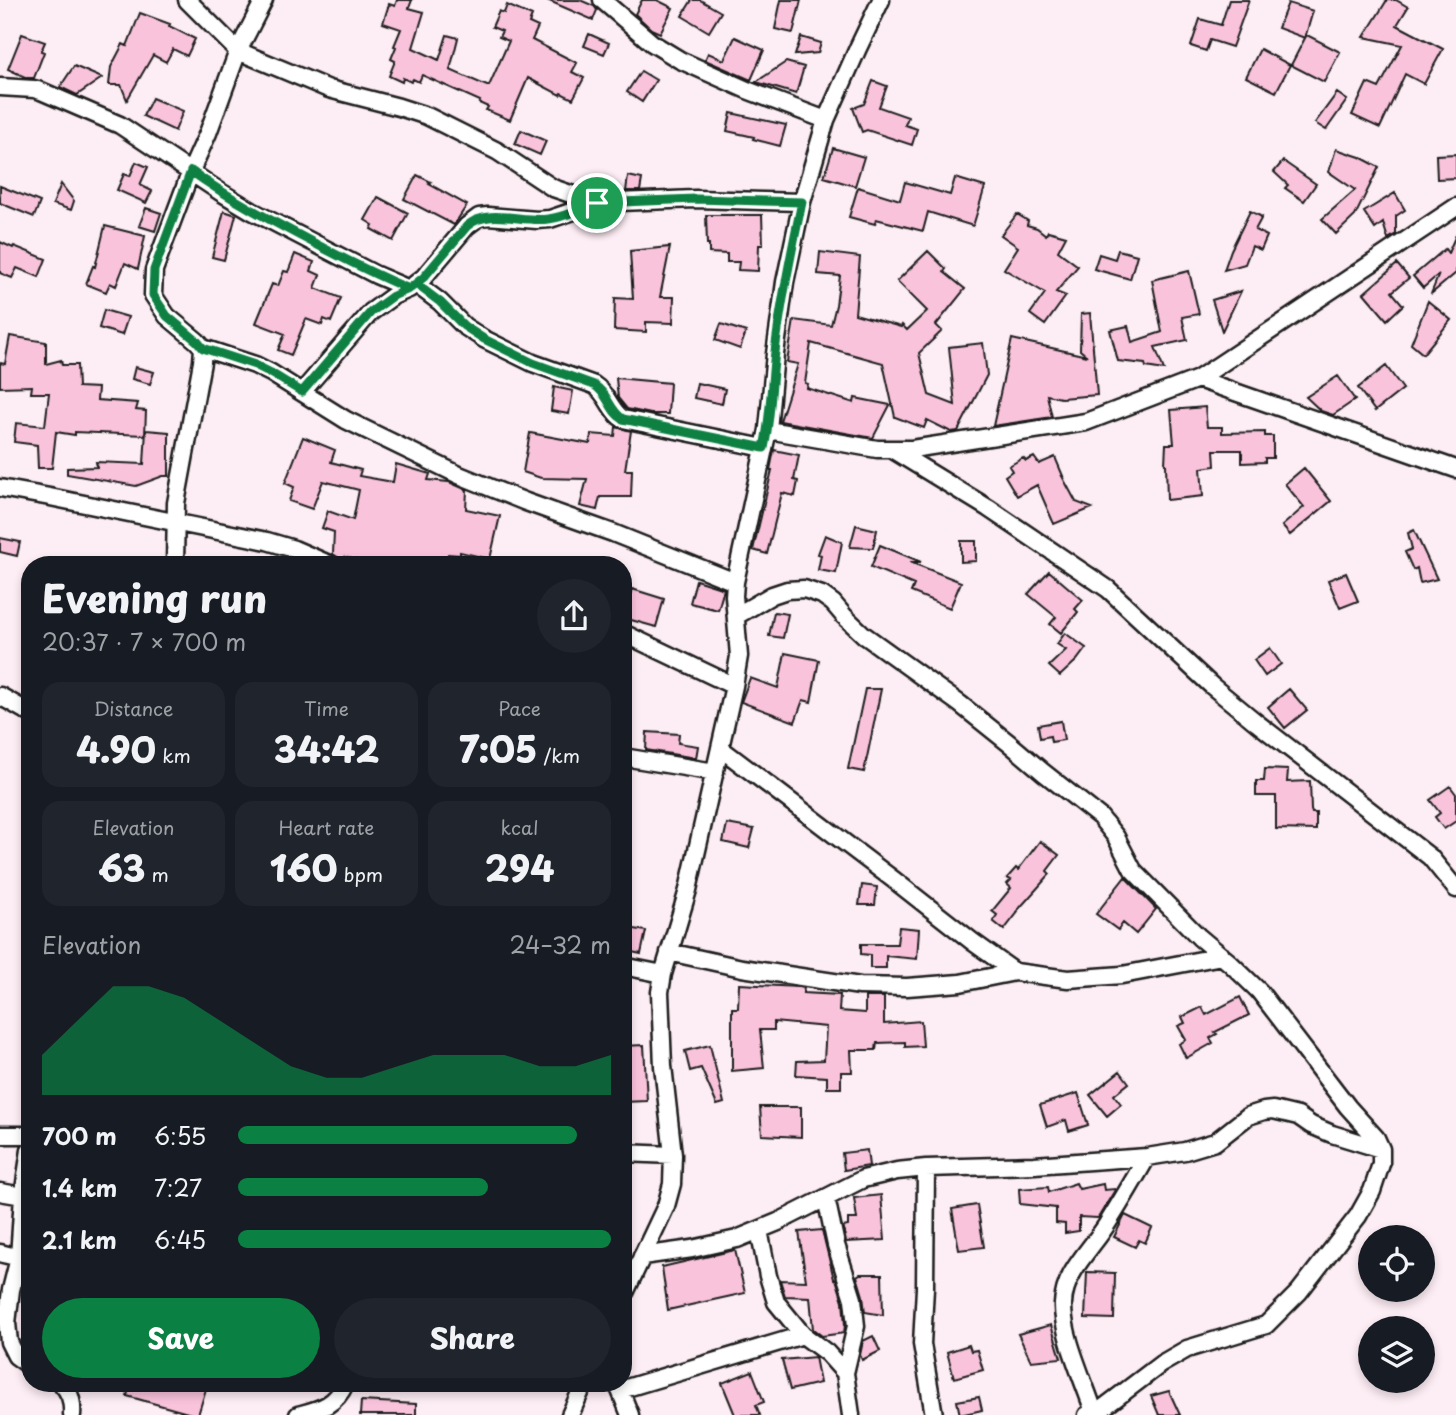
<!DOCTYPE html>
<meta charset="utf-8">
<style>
body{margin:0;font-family:"Playpen Sans",sans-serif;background:#20242c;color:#f1f3f6;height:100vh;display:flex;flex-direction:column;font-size:26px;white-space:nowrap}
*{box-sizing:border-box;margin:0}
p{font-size:23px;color:#9ea1a6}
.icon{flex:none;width:38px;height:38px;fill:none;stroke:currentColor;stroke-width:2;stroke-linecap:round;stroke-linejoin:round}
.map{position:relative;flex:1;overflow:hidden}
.panel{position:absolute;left:21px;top:556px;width:611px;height:836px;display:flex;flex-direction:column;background:#171b24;border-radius:28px;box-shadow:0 4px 10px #0003}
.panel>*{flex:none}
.fabs{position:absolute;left:1358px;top:1225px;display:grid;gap:14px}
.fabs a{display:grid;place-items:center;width:77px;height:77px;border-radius:50%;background:#171b24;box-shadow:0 4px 10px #0003;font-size:35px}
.pin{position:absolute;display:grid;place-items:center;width:60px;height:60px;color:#fff;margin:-30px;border:4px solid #fff;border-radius:50%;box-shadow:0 2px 7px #0007}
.round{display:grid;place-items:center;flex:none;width:74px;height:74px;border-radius:37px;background:#20242c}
.headline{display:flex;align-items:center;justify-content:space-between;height:119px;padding:0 21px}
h1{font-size:38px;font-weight:800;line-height:52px}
.metrics{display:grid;grid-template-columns:repeat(3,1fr);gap:10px;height:119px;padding:7px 21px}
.metrics div{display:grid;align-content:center;border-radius:18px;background:#20242c;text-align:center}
.metrics b{font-size:35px;font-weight:800}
.metrics small{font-size:19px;font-weight:400}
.metrics p{font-size:19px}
.chart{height:196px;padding:14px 21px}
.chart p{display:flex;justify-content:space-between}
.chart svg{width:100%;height:126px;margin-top:7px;fill:#0b8043;opacity:.7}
.primary-button{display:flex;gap:14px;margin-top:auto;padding:14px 21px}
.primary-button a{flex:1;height:80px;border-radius:42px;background:#0b8043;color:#fff;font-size:28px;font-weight:800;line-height:80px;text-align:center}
.primary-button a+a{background:#20242c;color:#f1f3f6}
ul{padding:0 21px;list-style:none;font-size:23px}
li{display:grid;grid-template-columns:112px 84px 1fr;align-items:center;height:52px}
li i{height:18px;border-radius:9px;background:#0b8043}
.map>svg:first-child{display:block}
</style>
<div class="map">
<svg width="1456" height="1415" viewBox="0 0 1456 1415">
<rect width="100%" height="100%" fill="#fdedf4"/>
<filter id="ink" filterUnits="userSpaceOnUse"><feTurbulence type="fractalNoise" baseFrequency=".0143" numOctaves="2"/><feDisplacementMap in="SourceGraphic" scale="14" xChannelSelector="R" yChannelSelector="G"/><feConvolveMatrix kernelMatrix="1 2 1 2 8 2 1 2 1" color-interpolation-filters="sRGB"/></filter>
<g filter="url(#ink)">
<path fill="#f9c3dc" stroke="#1c1c1c" stroke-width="2" d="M397,0H412L409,8L424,12L413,48L439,60L447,35L458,38L450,70L487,86H489L509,41L499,37L502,31L492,27L499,11L504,13L507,5L532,16L529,23L538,27L532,40L577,63L572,72L584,78L573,99L561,93L560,95L528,78L510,120L486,110L488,107L479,103L480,101L422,75L419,82L413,79L411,82L403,78L402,82L389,76L395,61L391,59L396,47L394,46L401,29L383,23L389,4L395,6Z
M547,0H580L594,6L597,10L593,20Z
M642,0H657L673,8L660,33L651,29L635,14Z
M692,0H700L721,12L709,32L682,16Z
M781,0H801L793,33L775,29Z
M1229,0H1249L1232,47L1210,40L1206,51L1191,46L1200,19L1221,25Z
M1387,0H1396L1408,7L1397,25L1443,49L1424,84L1405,74L1380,128L1352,115L1367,83L1379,88L1402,45L1364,37Z
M1288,3L1313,11L1305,38L1307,35L1340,52L1324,82L1291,65L1305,38L1278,28Z
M140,13L170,24L169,26L195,39L187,56L173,49L166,62L153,55L127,100L121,85H109L111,67L123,44L127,46Z
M22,34L45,42L41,51L44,52L34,78H27L8,69Z
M589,34L609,43L604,54L584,46Z
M735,37L764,50L751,80L705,60L708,53L724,60Z
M801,37L821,43L818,53L795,55Z
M1260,49L1290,65L1276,92L1246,77Z
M786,62L804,67L796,94L756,82Z
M74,66L102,78L77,95L60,87Z
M641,71L656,80L642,102L627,92Z
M873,81L887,86L879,107L908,117L905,125L917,129L912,145L867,130L862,132L853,108L864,104Z
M1337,93L1347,100L1326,130L1315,123Z
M152,98L183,111L175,131L143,116Z
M731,113L786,125L780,146L753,139L754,137L727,131Z
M521,130L546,141L540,155L515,144Z
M833,148L864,157L855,186L824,177Z
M1336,149L1360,157L1379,167L1355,216L1336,234L1322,219L1355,190L1329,172Z
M1456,154V178L1437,179L1436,155Z
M1283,161L1316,184L1304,201L1285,188L1288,185L1274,172Z
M136,162L148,167L140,185L152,191L146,203L117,190L124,174L130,176Z
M417,175L431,182L429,184L467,205L454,225L404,199Z
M628,176L642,179L640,191H626Z
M955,178L985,187L973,226L928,212L923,231L876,219L875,224L849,217L858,187L900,200L905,182L950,195Z
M61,184L74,201L71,210L53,204Z
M0,186L40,202L34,217L0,203Z
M1395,193L1405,210L1396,216V234L1388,239L1383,223L1375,229L1364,212Z
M378,197L408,213L393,241L371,229L373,225L365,220Z
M146,208L161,213L155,231L139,226Z
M224,211L236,215L224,260L212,257Z
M1250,211L1262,217L1255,230L1267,236L1261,250L1252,246L1245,264L1224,270L1231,250Z
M1017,214L1028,221L1027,225L1037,228L1046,235L1048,231L1066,236L1058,251L1078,266L1056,292L1066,296L1045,325L1030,314L1045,293L1004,269L1018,247L1001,235Z
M706,215H762L763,245H759L758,271L738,270L739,262H727V254L709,253V244H707Z
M105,226L145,236L138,269L125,263L116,286L110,283L106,292L86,284L93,266L95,267Z
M1456,235V273L1431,294L1439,274L1423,288L1413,276L1445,249L1448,253Z
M0,242L13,248L14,246L46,259L39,277L17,268L12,278L0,273Z
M670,247L660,297H674L673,323L646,322V332L614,330L615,298L633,299L630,251Z
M1118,250L1137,255L1130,279L1094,269L1099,254L1115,259Z
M928,251L946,269L944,272L965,289L936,325L942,331L919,353L929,395L955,405L949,347L983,343L987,375L958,431L951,432L927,420L924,428L895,417L883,363L811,343L805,383L808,384L807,388L854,403L855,398L890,405L873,438L780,421L798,364L787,362L794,320L831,325L836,305L840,276L818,274L820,252L860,257L855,314L901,327L902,325L907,330L927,311L897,281Z
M295,254L314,262L311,271L320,275L315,288L341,298L331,322L324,319L322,325L306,319L291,355L278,350L285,334L256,323L272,284L278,286L284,271L288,272Z
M1397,264L1409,278L1392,292L1403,305L1387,320L1364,293Z
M1189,271L1199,314L1182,317L1187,340L1155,347L1164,370L1146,367L1145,364L1118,361L1110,330L1128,326L1132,342L1162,332L1152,280Z
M1241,291L1222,331L1212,300Z
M1428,301L1451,320L1423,354L1411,344Z
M104,310L128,317L122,335L99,328Z
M1090,313L1097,395L1061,398L1047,395L1052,417L993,426L1012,339L1087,356L1080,350L1081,314Z
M721,324L746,332L740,349L715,340Z
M10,336L46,342V364L61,360L62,365H77L78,387L98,388L97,400L138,403L136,410L146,411L145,435L75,432V435L56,432L52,468H38L37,445L14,442L16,423L45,426L49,393H31L32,386L0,387V363L5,364Z
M1386,366L1403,389L1375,411L1358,388Z
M135,367L154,372L150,384L132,379Z
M1338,376L1355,400L1333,415L1321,411L1306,397Z
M616,378L670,383L668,414H651L627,409L618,398Z
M697,383L725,389L722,404L694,398Z
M554,387L573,391L569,414L551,411Z
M1205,407L1207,427H1222V433L1265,432V436H1273V458H1265V462L1242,463V450H1214L1215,466L1201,468L1203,496L1167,500L1166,464H1165L1166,444H1174L1171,410Z
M616,427L631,431L625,470H632L631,497H600L597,510L580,506L587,479L541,478L523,472L530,433L590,444L591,434L615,436Z
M146,430L169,432V476H163L136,486L67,474V468L97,467L96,462L144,464Z
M303,437L335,450L331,462L361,470L359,476L393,482L396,464L430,474L428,480L449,482L467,490L466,509L500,516L490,559L460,552V555L448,554L445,565H375L345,557L344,565H341L339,558L333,554L334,532L322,528L328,511L353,520L359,490L323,481L312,509L289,501L294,487L285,483Z
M774,450L799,455L794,480L798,481L795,496L782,493L767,554L753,550L772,470H770Z
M1034,457L1039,464L1055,457L1063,476H1062L1076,502L1092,508L1054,524L1037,485L1017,496L1005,476L1012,471L1009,466L1023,458L1026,461Z
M1304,468L1331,501L1290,535L1282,526L1304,507L1285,484Z
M856,525L877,530L873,548L850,547Z
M1414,530L1421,545L1437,579L1420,583L1417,568L1413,570L1405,552L1412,549L1408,533Z
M825,535L842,542L836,573L818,570L821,555L818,554Z
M0,538L20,542L17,556L0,552Z
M961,541H976V561L961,562Z
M880,545L921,562H910L961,582L950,608L911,592L914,585L871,567Z
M1049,571L1083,600L1075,609L1078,612L1061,633L1050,624L1056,617L1028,594Z
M1346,573L1358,601L1340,608L1328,580Z
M696,580L724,589L718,610L690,603Z
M632,589L664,599L656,627L624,618Z
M774,612L788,614L783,638L769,636Z
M1065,633L1086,648L1077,660L1060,676L1049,666L1066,650L1057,644Z
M1270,648L1281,664L1265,676L1254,660Z
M785,653L819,660L811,702L803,700L795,722L741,702L750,678L778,688Z
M865,689H881L864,772L848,769Z
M1289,689L1307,710L1285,728L1268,707Z
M1061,721L1064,740L1051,742L1050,736L1040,738L1038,725Z
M647,732L679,734L678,743L698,746L696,758L646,750Z
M1265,769L1288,770L1287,782L1310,781L1311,810L1312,813H1316V830L1276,829V796H1256V781H1264Z
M1450,786L1456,794V821L1444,829L1435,817L1440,813L1430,800Z
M727,824L754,829L749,848L723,842Z
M1040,841L1059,855L1047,871L1050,874L1017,911L1018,912L1004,930L993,921L997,915L992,911L1011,888L1007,884L1011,880L1007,878L1016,868L1018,870Z
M1125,877L1156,909L1136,934L1123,923L1118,930L1096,914Z
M862,885L877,887L875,905H859Z
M623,927L646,931L641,954L623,950Z
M899,927L919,929L917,959L886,956V968H870V955L861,954V944H897Z
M739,984L799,987L804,988L803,993L840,995L839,1011L865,1013V997H884V1024L921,1021L923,1046L905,1047V1042L877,1043L876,1050H851L852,1072H841V1088H827V1077L796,1075L797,1061L824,1060L826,1027L774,1022V1030H760L764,1068L732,1071V1008H738Z
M1240,997L1249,1015L1215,1032L1217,1034L1210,1038L1213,1043L1186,1058L1179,1044L1186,1040L1178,1026L1185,1023L1182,1017L1202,1007L1206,1015Z
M644,1045L647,1101L623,1102V1046Z
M710,1045L724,1103L717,1105L701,1068L690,1071L685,1051Z
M1120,1071L1129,1083L1114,1095L1121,1104L1107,1116L1090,1095Z
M1078,1093L1088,1125L1069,1131L1066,1120L1047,1127L1040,1105Z
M760,1107H801V1137L762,1135Z
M867,1150L869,1166L844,1170L842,1153Z
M1076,1183L1079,1189L1103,1184L1104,1190L1115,1189V1190L1098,1218L1079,1217V1231L1065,1233V1224L1056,1223V1208L1020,1204L1019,1189L1048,1187L1049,1192Z
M881,1195L885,1240L846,1242L843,1227L848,1226V1219H857L854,1198Z
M977,1205L984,1247L959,1250L952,1209Z
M1125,1215L1152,1228L1145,1243L1139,1240L1135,1247L1114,1237Z
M822,1230L834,1279H836L843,1301L845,1325L844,1333L822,1336L813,1329L810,1297L785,1296L780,1280L806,1281L799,1232Z
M735,1250L745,1293L668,1310L662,1267Z
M1087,1272L1115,1273L1114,1319L1085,1318Z
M860,1274H882L883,1315L865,1312L863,1296L857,1276Z
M1051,1325L1061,1358L1031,1361L1018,1334Z
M873,1336L880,1351L862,1360L860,1355L863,1341Z
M969,1345L971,1351L977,1350L983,1370L954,1378L947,1352Z
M815,1357L820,1383L790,1390L782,1360Z
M752,1371L764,1402L756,1405L760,1415H735L722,1383Z
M130,1384H190L206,1389L198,1415H195L127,1396Z
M1169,1391L1174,1402L1180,1415H1159L1151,1396Z
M979,1397L982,1410L960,1415L957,1401Z
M361,1401L416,1404V1415H360Z"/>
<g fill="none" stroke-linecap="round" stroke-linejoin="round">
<defs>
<path id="street" d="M187,0L238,51L329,89L399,107L427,116L497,151L553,188L597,203
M602,0L652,43L680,60L747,90L826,120
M0,87L34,89L41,91L120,125L222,193L252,211L376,275L409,289
M416,284L440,302L464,326L484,339L533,363L594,385C608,394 610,411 623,419L764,448
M203,348L255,365L271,373L346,420L459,475L526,502L613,533L735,582
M1198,379L1456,469
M302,392L371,312L393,296L409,289L424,277L467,226L479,217L488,216L537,220L550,219L597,203L619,202L696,199L802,202
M768,430L877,449H912L1086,422L1198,379L1456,207
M893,450L988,508L1108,589L1212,686L1257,723L1430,857L1456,889
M0,488L50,497L267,541L294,549L331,565
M175,565L176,503L202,362L203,348L197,341L167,316L153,295L154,270L191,171L208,133L238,51L264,0
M736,616L772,595L787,590L804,589L822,595L833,603L844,616L864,635L960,704L1010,744L1043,772L1100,817L1116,837L1133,870L1199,937L1230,963L1259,991L1348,1107L1376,1138L1381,1149V1164L1372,1191L1358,1216L1299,1292L1266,1325L1187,1349L1161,1364L1103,1408L1087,1415
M623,633L734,686
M0,696L30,713
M720,748L894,880L973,942L1015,972L1068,979L1122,975L1222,956
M623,757L715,772
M669,952L742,968L860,986L907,987L960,983L1015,972
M623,966L663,974
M0,1135H30
M30,1150L23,1196L19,1258L11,1290L7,1323L9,1342L16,1356L30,1366
M623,1153L673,1155
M926,1168L925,1288L922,1344L934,1415
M0,1192L23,1196
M826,1198L836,1245L853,1299L856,1326L845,1373
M759,1230L768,1276L776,1302L803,1335L827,1353L845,1373L851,1415
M0,1253L19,1258
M642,1256L692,1249L737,1239L778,1222L863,1179L897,1171L926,1168L1034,1165L1147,1157L1185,1151L1215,1142L1248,1116L1264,1111L1273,1110L1298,1116L1311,1125L1332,1134L1381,1149
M623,1297L666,1206L672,1184L673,1155L663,1066L660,992L663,974L688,890L734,686L739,656L734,596L735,582L768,430L775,354L785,282L802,202L826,120L858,48L881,0
M62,1384C71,1393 73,1403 72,1415
M616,1384L620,1390L630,1415
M620,1390L803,1335
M1094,1412C1084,1381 1062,1335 1063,1304C1064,1271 1093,1248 1109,1221C1122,1200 1135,1178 1147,1157
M298,1415C320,1409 335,1406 345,1384
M570,1415L584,1384"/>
</defs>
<use href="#street" stroke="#1c1c1c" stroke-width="21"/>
<use href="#street" stroke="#fff" stroke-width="16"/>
</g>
</g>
<g fill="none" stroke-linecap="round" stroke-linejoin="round" filter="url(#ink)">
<defs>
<path id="route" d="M597,203C581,209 565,217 548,219C522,223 489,207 467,226L424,277L409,289L393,296L371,312L302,392L271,373L255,365L203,348L197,341L167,316L153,295L154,270L191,171C230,199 270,220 312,242C344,259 376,275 409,289L416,284L440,302L464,326L484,339L533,363L594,385C609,394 609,411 623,419L764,448C771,416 771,384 775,352C781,301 791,253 802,202L696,199L597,203"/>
</defs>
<use href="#route" stroke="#fff" stroke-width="14"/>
<use href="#route" stroke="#0b8043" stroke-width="9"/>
</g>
</svg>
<div class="fabs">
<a><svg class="icon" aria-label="locate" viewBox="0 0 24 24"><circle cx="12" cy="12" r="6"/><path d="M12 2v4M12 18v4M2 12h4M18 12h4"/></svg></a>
<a><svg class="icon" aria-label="layers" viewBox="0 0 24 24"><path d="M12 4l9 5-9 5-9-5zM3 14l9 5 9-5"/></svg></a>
</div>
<div class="pin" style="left:597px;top:203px;background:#1e9e55"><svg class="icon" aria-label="arrive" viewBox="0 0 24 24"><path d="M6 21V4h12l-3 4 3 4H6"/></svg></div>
<section class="panel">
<div class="headline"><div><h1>Evening run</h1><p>20:37 · 7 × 700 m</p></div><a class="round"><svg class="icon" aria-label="share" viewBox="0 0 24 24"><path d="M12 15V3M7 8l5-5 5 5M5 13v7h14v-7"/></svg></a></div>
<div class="metrics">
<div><p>Distance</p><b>4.90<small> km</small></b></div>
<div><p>Time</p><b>34:42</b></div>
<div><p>Pace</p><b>7:05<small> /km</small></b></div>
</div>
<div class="metrics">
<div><p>Elevation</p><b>63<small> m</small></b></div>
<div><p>Heart rate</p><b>160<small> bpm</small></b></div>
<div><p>kcal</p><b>294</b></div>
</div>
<div class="chart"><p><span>Elevation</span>24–32 m</p>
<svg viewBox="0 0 160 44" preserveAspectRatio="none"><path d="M0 44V30L10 18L20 6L30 6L40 10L50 18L60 26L70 34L80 38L90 38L100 34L110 30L120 30L130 30L140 34L150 34L160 30V44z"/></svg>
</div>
<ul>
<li><b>700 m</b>6:55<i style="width:91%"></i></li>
<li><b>1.4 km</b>7:27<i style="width:67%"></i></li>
<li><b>2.1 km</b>6:45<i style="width:100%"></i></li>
</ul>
<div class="primary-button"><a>Save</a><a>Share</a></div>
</section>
</div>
